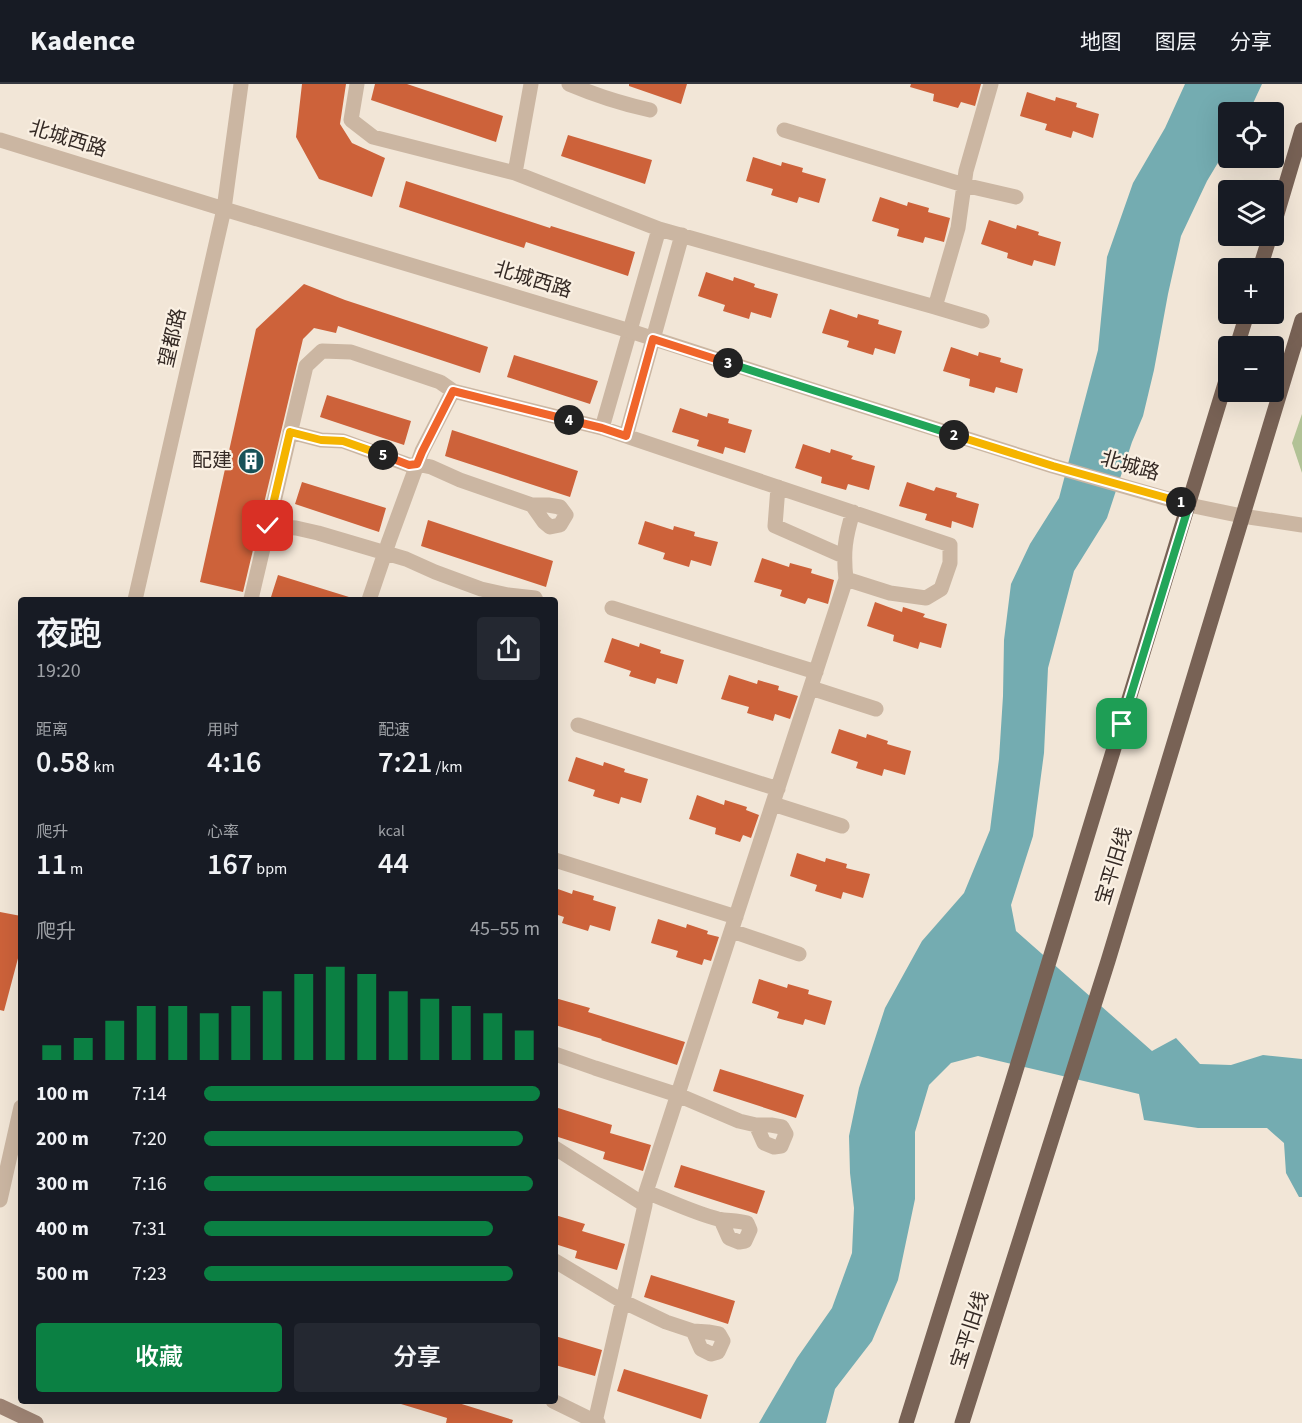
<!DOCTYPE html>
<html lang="zh">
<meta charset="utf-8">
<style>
body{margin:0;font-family:"Source Sans 3","Noto Sans SC",sans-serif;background:#242831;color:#f1f3f6;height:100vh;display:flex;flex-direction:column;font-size:22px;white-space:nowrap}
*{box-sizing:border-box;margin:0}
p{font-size:20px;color:#9ea1a6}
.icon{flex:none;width:33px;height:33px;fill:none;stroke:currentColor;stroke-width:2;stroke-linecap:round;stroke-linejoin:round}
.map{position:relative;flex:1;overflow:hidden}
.side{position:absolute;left:18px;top:513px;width:540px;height:807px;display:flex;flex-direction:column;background:#171b24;border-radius:6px;box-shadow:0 6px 24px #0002}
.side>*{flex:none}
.controls{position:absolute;left:1218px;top:18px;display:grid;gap:12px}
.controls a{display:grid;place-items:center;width:66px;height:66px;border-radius:6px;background:#171b24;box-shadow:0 6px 24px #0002;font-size:30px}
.pin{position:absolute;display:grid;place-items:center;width:51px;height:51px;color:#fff;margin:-26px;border-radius:12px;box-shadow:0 3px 9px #0006}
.km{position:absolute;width:30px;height:30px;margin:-15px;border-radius:50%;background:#222;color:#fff;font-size:16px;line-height:30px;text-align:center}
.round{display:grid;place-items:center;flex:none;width:63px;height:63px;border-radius:6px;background:#242831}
.headline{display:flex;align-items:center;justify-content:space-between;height:102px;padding:0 18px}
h1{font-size:33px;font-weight:600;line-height:45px}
.figures{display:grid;grid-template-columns:repeat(3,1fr);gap:9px;height:102px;padding:6px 18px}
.figures div{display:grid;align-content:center}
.figures b{font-size:30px;font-weight:600}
.figures small{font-size:16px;font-weight:400}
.figures p{font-size:16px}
.chart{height:168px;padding:12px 18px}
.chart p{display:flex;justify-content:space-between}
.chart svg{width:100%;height:108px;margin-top:6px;stroke:#0b8043;stroke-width:6}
.primary-button{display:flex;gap:12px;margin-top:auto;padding:12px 18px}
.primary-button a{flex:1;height:69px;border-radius:6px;background:#0b8043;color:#fff;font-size:24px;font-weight:600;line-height:69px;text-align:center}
.primary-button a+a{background:#242831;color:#f1f3f6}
ul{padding:0 18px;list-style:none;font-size:20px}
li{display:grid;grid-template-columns:96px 72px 1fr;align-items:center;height:45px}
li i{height:15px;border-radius:8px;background:#0b8043}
header{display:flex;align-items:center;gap:36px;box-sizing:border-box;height:84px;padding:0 30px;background:#171b24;border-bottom:2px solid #363941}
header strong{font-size:28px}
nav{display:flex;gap:33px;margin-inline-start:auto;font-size:21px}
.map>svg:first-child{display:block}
</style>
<header>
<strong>Kadence</strong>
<nav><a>地图</a><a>图层</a><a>分享</a></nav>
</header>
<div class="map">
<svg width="1302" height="1339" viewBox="0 0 1302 1339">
<rect width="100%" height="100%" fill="#f2e6d7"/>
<path fill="#b2c296" d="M1302,330V389L1292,359Z"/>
<path fill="#74acb1" d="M1185,0H1262L1249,28H1228V62L1207,97L1181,152L1168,210L1154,286L1143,332L1132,358L1107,434L1074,487L1048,584L1044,669L1033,752L1011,821L1016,847L1152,967L1176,954L1200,980L1231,981L1263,971L1302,975V1113H1299L1286,1089L1284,1059L1267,1044H1198L1144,1036L1139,1010L978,972L951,979L929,1001L915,1048V1115L898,1196L872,1257L835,1305L826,1339H759L797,1274L832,1224L852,1169L854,1124L850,1089L849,1052L859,1004L885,924L922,857L964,809L990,746L999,675L1003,612L1004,556L1011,500L1030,460L1059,414L1098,266L1107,173L1133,99L1165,44Z"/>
<path fill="#cd623a" d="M302,0H346L340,40L352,59L385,74L372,113L319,95L296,53Z
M375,0H407L503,32L496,58L371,16Z
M629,0H687L681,20L629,2Z
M911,0H981L975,22L961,18L958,24L933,17L934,10L910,3Z
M1027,8L1055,17L1056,13L1077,19L1076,23L1099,30L1093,54L1073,47L1071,54L1045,46L1047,40L1020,32Z
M568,51L652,76L645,100L561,72Z
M753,73L781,82L782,78L803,84L802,88L826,95L819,119L799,113L797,119L771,111L773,105L746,97Z
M406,97L550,144L551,142L635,168L628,192L526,158L524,164L399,123Z
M880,113L907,122L908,118L929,124L928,128L950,134L944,158L925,153L923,159L897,152L899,145L872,137Z
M989,136L1016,145L1017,141L1039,148L1038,151L1061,158L1055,182L1034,176L1032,182L1007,174L1008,169L981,160Z
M706,188L733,197L734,193L755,200L754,203L778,210L771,234L751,228L749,235L723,227L725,221L698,212Z
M304,200L345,216L488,263L480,289L338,242L336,249L314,244L303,255L243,508L200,498L256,245Z
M830,225L857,234L858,230L879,236L878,240L902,247L895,270L875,264L873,271L847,263L849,257L822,249Z
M951,263L978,272L979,268L1001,274L1000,278L1023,285L1017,309L996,303L994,309L969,302L970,295L943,287Z
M514,271L598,297L590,320L507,293Z
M327,311L411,337L404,361L320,333Z
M680,324L707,333L708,329L729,335L728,339L752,346L745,369L725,363L723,370L697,362L699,356L672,348Z
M452,346L578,387L570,413L445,372Z
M803,360L830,369L831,365L853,372L851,375L875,382L869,406L848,400L846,406L821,399L822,393L795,384Z
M302,398L386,424L379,448L295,420Z
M907,398L934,407L936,403L957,409L956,413L979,420L973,444L952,437L951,444L925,436L927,430L899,422Z
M428,436L553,477L546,503L421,462Z
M645,437L673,446L674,442L695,448L694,452L718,458L711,482L691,476L689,483L663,475L665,469L638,460Z
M762,474L789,483L790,479L812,485L811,489L834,496L828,520L808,514L805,520L780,512L782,506L754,498Z
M278,491L349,513L348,516H280L271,513Z
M875,518L902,528L903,523L925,530L923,533L947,540L941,564L920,558L918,565L893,557L894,551L867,542Z
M612,554L639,563L640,559L661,566L660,569L684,576L677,600L657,594L655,600L629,592L631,587L604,578Z
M729,591L757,600L758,596L779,602L778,606L798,612L790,635L775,630L773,637L747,629L749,623L721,615Z
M839,645L866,654L867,650L888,657L887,660L911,667L905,691L884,685L882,692L856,684L858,678L831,669Z
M576,673L603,682L604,678L625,685L624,688L648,695L641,719L621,713L619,720L593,712L595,706L568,697Z
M697,711L724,721L725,716L747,723L746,726L759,731L751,754L743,751L740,758L715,750L716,744L689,735Z
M797,769L825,778L826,774L847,780L846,784L870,790L863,814L843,808L841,815L815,807L817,801L790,792Z
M555,804L572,810L573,806L594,812L593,816L616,823L610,847L590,841L588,847L562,839L564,833L555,830Z
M0,828L21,832V863L4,927L0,926Z
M658,835L686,844L687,840L708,847L707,850L719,853L711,877L704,875L702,881L676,873L678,867L651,859Z
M759,895L787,904L788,900L809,906L808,910L832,917L825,941L805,935L803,941L777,934L779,928L752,919Z
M555,914L590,924L588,928L685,958L677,981L601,956L602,955L555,941Z
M720,985L804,1011L796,1034L713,1007Z
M555,1023L612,1041L610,1049L651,1061L643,1087L603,1075L605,1068L555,1052Z
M681,1081L765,1107L757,1130L674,1103Z
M555,1131L585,1140L582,1147L625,1160L617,1186L575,1174L577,1167L555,1160Z
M651,1191L735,1217L728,1240L644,1213Z
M555,1252L602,1266L595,1292L555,1281Z
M624,1285L708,1311L701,1335L617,1307Z
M401,1317H452L513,1336L512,1339H446L447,1334L401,1320Z"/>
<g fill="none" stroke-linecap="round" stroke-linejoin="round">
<path stroke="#cbb6a2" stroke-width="15" d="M357,0L351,36L373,53L515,89L659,145L935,223L958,144L966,87L991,0
M569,0C595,11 623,20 650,26
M784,46L964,101L1016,113
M515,89L531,0
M935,223L982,237
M602,344L659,145
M290,348L321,356L343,357L409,381L417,380L431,383L460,396L532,421H548L560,423L566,431L560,441L550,443L544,438L532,421
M626,352L682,151
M778,403L775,442L843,472
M268,442L296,444L318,449L406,475L435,488L481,505L508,511L535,514L536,516
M253,516L251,515L306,282L322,267L351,268L440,298L453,307
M369,516L389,457L422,367L453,307L602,344L950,461V479L941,505L926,514L890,509L846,495C843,468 845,454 853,428
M612,524L816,588
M811,604L876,625
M578,641L778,705
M773,720L842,742
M555,776L736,833
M732,847L799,870
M555,970L595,984L678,1011L739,1037L756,1041H771L782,1043L786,1050L781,1062L774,1063L764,1059L756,1041
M555,1064L645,1121
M646,1108C670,1117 694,1129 718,1135C728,1137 737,1136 747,1139L750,1146L745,1157L739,1158L729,1154L721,1136
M555,1177L622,1217L666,1238L693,1247L708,1248L719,1250L723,1257L718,1268L711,1270L701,1265L693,1247
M553,1317L598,1339
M595,1338L645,1121L646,1108L846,495"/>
<path stroke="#cbb6a2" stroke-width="15" d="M0,56L224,125L630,247L828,311L1053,382L1189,421L1242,432L1302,441
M135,516L224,125L241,0
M0,1116L21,1023"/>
<path stroke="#9e8474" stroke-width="15" d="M0,1322L36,1339"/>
<path stroke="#786255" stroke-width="15" d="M1274,140L1302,46
M1260,184L1270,152
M1237,262L1247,230
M906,1339L1012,999L1228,290
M962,1339L1108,877L1302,236"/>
</g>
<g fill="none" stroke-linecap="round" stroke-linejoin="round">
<defs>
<path id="split-1" d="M1122,640L1189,421L1181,418"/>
<path id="split-2" d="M954,351L1053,382L1181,418"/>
<path id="split-3" d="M728,279L954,351"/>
<path id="split-4" d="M569,336L602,344L626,352L653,255L728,279"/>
<path id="split-5" d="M383,371L409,381L417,380L422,368L453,307L569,336"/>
<path id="split-6" d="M268,442L290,348L321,356L343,357L383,371"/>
</defs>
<use href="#split-1" stroke="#fff" stroke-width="12"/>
<use href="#split-2" stroke="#fff" stroke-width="12"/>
<use href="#split-3" stroke="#fff" stroke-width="12"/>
<use href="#split-4" stroke="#fff" stroke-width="12"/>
<use href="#split-5" stroke="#fff" stroke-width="12"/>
<use href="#split-6" stroke="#fff" stroke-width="12"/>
<use href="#split-1" stroke="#22a559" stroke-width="8"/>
<use href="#split-2" stroke="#f5b400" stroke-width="8"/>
<use href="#split-3" stroke="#22a559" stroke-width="8"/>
<use href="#split-4" stroke="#f0652b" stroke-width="8"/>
<use href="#split-5" stroke="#f0652b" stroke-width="8"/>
<use href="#split-6" stroke="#f5b400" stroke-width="8"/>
</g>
<defs>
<symbol id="building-disc" viewBox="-11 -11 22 22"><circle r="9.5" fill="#195258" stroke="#faf0e3"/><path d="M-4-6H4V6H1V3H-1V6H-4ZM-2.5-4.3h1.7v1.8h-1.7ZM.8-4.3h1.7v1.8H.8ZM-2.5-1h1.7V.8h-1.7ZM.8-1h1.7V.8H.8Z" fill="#fff"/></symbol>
</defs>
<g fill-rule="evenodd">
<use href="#building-disc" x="236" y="362" width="30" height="30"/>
</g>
<g text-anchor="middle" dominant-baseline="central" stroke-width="4.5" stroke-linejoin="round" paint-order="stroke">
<g font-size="20" fill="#352a25" stroke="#faf0e3">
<text transform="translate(68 55) rotate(17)">北城西路</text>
<text transform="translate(533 196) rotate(17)">北城西路</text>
<text transform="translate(173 254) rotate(-77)">望都路</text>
<text transform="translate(1130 382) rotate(16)">北城路</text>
<text transform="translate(1114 782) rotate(-73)">宝平旧线</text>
<text transform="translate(970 1246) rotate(-72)">宝平旧线</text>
</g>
<g font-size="20" fill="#352a25" stroke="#faf0e3" text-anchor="end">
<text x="232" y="377">配建</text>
</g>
</g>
</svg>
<div class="controls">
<a><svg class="icon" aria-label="locate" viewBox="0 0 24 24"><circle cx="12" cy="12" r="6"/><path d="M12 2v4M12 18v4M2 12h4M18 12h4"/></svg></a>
<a><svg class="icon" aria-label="layers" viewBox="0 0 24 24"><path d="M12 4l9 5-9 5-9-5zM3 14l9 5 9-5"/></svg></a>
<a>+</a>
<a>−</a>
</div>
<div class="pin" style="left:1122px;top:640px;background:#1e9e55"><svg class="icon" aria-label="arrive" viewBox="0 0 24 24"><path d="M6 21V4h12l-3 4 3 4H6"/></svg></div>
<div class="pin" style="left:268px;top:442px;background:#d93025"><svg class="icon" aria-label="check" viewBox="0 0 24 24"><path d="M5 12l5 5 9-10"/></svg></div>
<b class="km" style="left:1181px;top:418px">1</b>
<b class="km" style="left:954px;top:351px">2</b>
<b class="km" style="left:728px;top:279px">3</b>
<b class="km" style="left:569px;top:336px">4</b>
<b class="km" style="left:383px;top:371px">5</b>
<section class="side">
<div class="headline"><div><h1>夜跑</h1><p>19:20</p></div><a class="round"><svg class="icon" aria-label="share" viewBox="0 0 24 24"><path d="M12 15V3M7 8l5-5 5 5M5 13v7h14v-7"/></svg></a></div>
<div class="figures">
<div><p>距离</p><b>0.58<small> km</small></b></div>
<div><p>用时</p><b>4:16</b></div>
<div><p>配速</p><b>7:21<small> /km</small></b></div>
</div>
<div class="figures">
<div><p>爬升</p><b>11<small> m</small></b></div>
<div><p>心率</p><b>167<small> bpm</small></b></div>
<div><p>kcal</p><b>44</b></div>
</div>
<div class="chart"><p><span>爬升</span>45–55 m</p>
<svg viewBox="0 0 160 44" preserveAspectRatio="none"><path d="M5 44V38M15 44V35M25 44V28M35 44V22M45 44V22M55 44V25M65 44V22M75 44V16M85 44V9M95 44V6M105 44V9M115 44V16M125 44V19M135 44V22M145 44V25M155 44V32"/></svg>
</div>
<ul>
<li><b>100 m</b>7:14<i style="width:100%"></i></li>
<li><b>200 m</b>7:20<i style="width:95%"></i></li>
<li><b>300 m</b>7:16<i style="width:98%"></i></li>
<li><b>400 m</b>7:31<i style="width:86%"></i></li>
<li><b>500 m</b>7:23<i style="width:92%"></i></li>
</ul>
<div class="primary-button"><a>收藏</a><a>分享</a></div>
</section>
</div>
